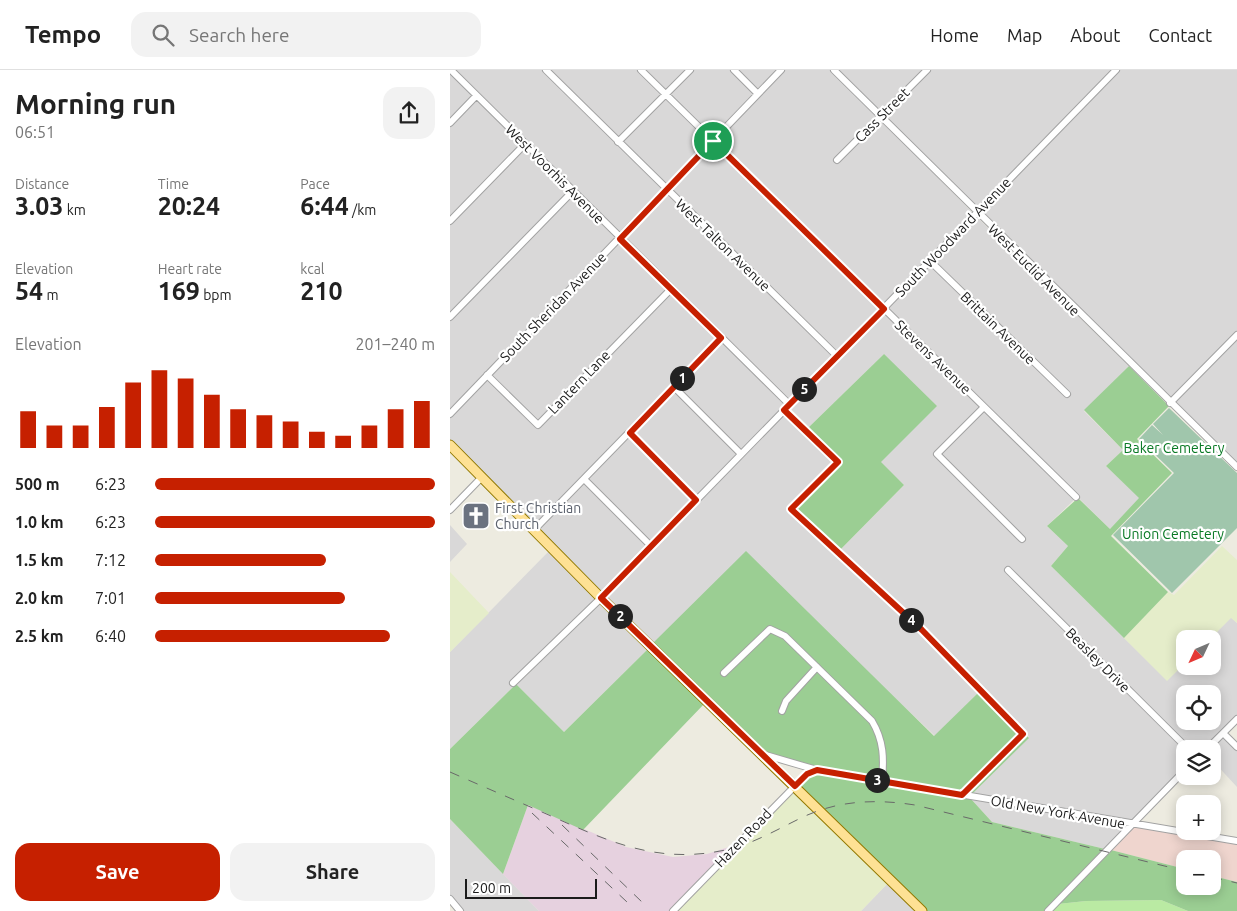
<!DOCTYPE html>
<meta charset="utf-8">
<style>
body{margin:0;font-family:Ubuntu,sans-serif;background:#f2f2f2;color:#222;height:100vh;display:flex;flex-direction:column;font-size:19px;white-space:nowrap}
*{box-sizing:border-box;margin:0}
p{font-size:16px;color:#767676}
.icon{flex:none;width:28px;height:28px;fill:none;stroke:currentColor;stroke-width:2;stroke-linecap:round;stroke-linejoin:round}
.map{position:relative;flex:1;overflow:hidden}
.details{display:flex;flex-direction:column;background:#fff;width:450px}
.details>*{flex:none}
.needle{width:32px;rotate:226deg}
.fabs{position:absolute;left:726px;top:560px;display:grid;gap:10px}
.fabs a{display:grid;place-items:center;width:45px;height:45px;border-radius:10px;background:#fff;box-shadow:0 2px 12px #0003;font-size:25px}
.scale{position:absolute;left:15px;bottom:12px;width:132px;box-sizing:border-box;padding-left:5px;border:2px solid #1b1b1b;border-top:0;font-size:14px;line-height:18px;white-space:nowrap;color:#1b1b1b;-webkit-text-stroke:4px #fff;paint-order:stroke}
.pin{position:absolute;display:grid;place-items:center;width:42px;height:42px;color:#fff;margin:-21px;border:2px solid #fff;border-radius:50%;box-shadow:0 1px 5px #0007}
.km{position:absolute;width:25px;height:25px;margin:-12px;border-radius:50%;background:#222;color:#fff;font-size:14px;line-height:25px;text-align:center}
.round{display:grid;place-items:center;flex:none;width:52px;height:52px;border-radius:15px;background:#f2f2f2}
.headline{display:flex;align-items:center;justify-content:space-between;height:85px;padding:0 15px}
h1{font-size:28px;font-weight:700;line-height:38px}
.stats{display:grid;grid-template-columns:repeat(3,1fr);gap:8px;height:85px;padding:5px 15px}
.stats div{display:grid;align-content:center}
.stats b{font-size:25px;font-weight:700}
.stats small{font-size:14px;font-weight:400}
.stats p{font-size:14px}
.chart{height:140px;padding:10px 15px}
.chart p{display:flex;justify-content:space-between}
.chart svg{width:100%;height:90px;margin-top:5px;stroke:#c62000;stroke-width:6}
.primary-button{display:flex;gap:10px;margin-top:auto;padding:10px 15px}
.primary-button a{flex:1;height:58px;border-radius:15px;background:#c62000;color:#fff;font-size:20px;font-weight:700;line-height:58px;text-align:center}
.primary-button a+a{background:#f2f2f2;color:#222}
ul{padding:0 15px;list-style:none;font-size:16px}
li{display:grid;grid-template-columns:80px 60px 1fr;align-items:center;height:38px}
li i{height:12px;border-radius:6px;background:#c62000}
header{display:flex;align-items:center;gap:30px;box-sizing:border-box;height:70px;padding:0 25px;background:#fff;border-bottom:1px solid #e0e0e0}
header strong{font-size:24px}
nav{display:flex;gap:28px;margin-inline-start:auto;font-size:18px}
.search{width:350px;height:45px;background:#f2f2f2;display:flex;align-items:center;gap:12px;box-sizing:border-box;padding:0 18px;border-radius:15px;color:#767676;font-size:19px}
main{display:flex;flex:1;min-height:0}
.map>svg:first-child{display:block}
</style>
<header>
<strong>Tempo</strong>
<div class="search"><svg class="icon" aria-label="search" viewBox="0 0 24 24"><circle cx="10" cy="10" r="6"/><path d="M15 15l6 6"/></svg>Search here</div>
<nav><a>Home</a><a>Map</a><a>About</a><a>Contact</a></nav>
</header>
<main>
<section class="details">
<div class="headline"><div><h1>Morning run</h1><p>06:51</p></div><a class="round"><svg class="icon" aria-label="share" viewBox="0 0 24 24"><path d="M12 15V3M7 8l5-5 5 5M5 13v7h14v-7"/></svg></a></div>
<div class="stats">
<div><p>Distance</p><b>3.03<small> km</small></b></div>
<div><p>Time</p><b>20:24</b></div>
<div><p>Pace</p><b>6:44<small> /km</small></b></div>
</div>
<div class="stats">
<div><p>Elevation</p><b>54<small> m</small></b></div>
<div><p>Heart rate</p><b>169<small> bpm</small></b></div>
<div><p>kcal</p><b>210</b></div>
</div>
<div class="chart"><p><span>Elevation</span>201–240 m</p>
<svg viewBox="0 0 160 44" preserveAspectRatio="none"><path d="M5 44V26M15 44V33M25 44V33M35 44V24M45 44V12M55 44V6M65 44V10M75 44V18M85 44V25M95 44V28M105 44V31M115 44V36M125 44V38M135 44V33M145 44V25M155 44V21"/></svg>
</div>
<ul>
<li><b>500 m</b>6:23<i style="width:100%"></i></li>
<li><b>1.0 km</b>6:23<i style="width:100%"></i></li>
<li><b>1.5 km</b>7:12<i style="width:61%"></i></li>
<li><b>2.0 km</b>7:01<i style="width:68%"></i></li>
<li><b>2.5 km</b>6:40<i style="width:84%"></i></li>
</ul>
<div class="primary-button"><a>Save</a><a>Share</a></div>
</section>
<div class="map">
<svg width="787" height="841" viewBox="0 0 787 841">
<rect width="100%" height="100%" fill="#edebe0"/>
<path fill="#d9d8d8" fill-rule="evenodd" d="M4,0H92L213,120L170,165Z
M100,0H188L212,24L169,69Z
M195,0H237L216,21Z
M243,0H280L305,24L263,67L219,24Z
M288,0H328L308,20Z
M334,0H380L428,47L384,90L387,93L431,50L524,144L434,235L267,71Z
M387,0H473L431,43Z
M480,0H663L528,140L434,46Z
M669,0H787V394L531,143Z
M0,3L23,26L0,50Z
M215,27L260,71L217,116L172,72Z
M26,30L71,74L0,147V56Z
M263,74L430,239L388,282L220,120Z
M75,77L119,122L0,244V154Z
M216,123L384,286L339,331L174,168Z
M122,125L167,169L0,340V250Z
M527,147L679,296L634,341L673,380L656,396L690,428L660,459L437,239L480,194L618,327L620,323L484,190Z
M170,172L218,219L88,352L40,305Z
M221,222L268,268L84,457L0,371V347L37,309L86,357Z
M433,242L530,337L484,384L572,472L575,468L491,384L533,340L625,429L597,456L618,476L601,496L717,610L735,593V596H762V569H760L781,547L787,553V645L753,679H742L558,497L555,500L735,679V697L681,752L522,724L579,667L390,480L454,415L431,393L434,284L359,357L339,337ZM735,624H762V651H735Z
M271,271L336,334L291,381L228,317Z
M224,320L287,384L246,427L183,363Z
M334,343L384,392L340,437L470,562L529,622L485,666L426,610L202,574L154,528Z
M180,367L242,431L201,473L138,409Z
M135,413L198,477L151,524L87,460Z
M0,455L17,474L0,492Z
M99,481L147,528L60,613L62,616L74,608L151,531L199,578L114,662L66,614L0,679V582Z
M773,666L787,681V717L763,691L762,679H760Z
M521,729L677,756L655,779L542,752Z
M0,749L89,841H14L11,838L0,825Z
M439,812L469,841H411Z"/>
<path fill="#efd5ce" d="M683,757L787,773V812L763,806L762,789H735V799L661,780Z"/>
<path fill="#e6d1df" d="M78,735L176,777L223,787L257,784L282,776L219,841H89L53,804Z"/>
<path fill="#e5edca" d="M772,476L787,490V553L781,548L760,569H735V593L717,611L674,568L718,522L724,525Z
M0,502L39,543L0,582Z
M345,720L439,812L411,841H226Z"/>
<path fill="#baeaa3" d="M711,830L738,841H601L608,834L636,831Z"/>
<path fill="#9bce93" d="M434,284L487,336L431,392L454,415L390,480L345,438L389,388L359,357Z
M679,296L719,336L687,369L722,403L661,466L718,522L674,568L601,496L618,476L597,456L628,428L660,459L689,428L656,396L673,380L634,340Z
M296,481L484,666L529,622L569,664L512,723L369,698L313,682L202,574Z
M199,578L255,633L133,760L78,735L53,804L0,749V679L66,614L114,662Z
M574,663L579,668L522,724H517Z
M367,703L521,729L542,752L655,779L595,841H476L348,716L358,706Z
M661,780L735,799V816H762L763,806L787,812V841H738L711,830L636,831L608,834Z"/>
<path fill="#a0c6ac" d="M719,338L787,403V458L722,523L663,465L724,403L689,369L702,355L713,365L703,354Z"/>
<g fill="none" stroke-linecap="round" stroke-linejoin="round">
<defs>
<path id="minor" d="M1,0L339,334
M96,0L387,286
M191,0L626,427
M284,0L308,24
M384,0L787,397
M0,53L26,26
M168,72L240,0
M387,90L477,0
M0,151L75,74
M480,191L617,324
M0,247L123,121
M37,305L88,355L221,219
M224,317L291,384
M720,333L787,265
M534,337L487,384L572,469
M334,340L388,392L341,439L472,560L573,664L512,725
M0,344L331,0
M180,363L246,431
M135,410L201,476
M0,440L32,407
M84,460L271,268
M558,500L738,679
M274,603L320,559L335,566L422,651C434,671 434,689 432,711
M63,613L151,528L666,0
M332,641L336,631L367,597
M773,663L787,677
M757,679L787,649
M312,684L367,700L787,771
M0,829L10,841
M223,841L345,716L357,704L366,700
M598,841L735,700"/>
<path id="major" d="M0,375L151,528L472,841"/>
</defs>
<use href="#minor" stroke="#a2a2a2" stroke-width="8"/>
<use href="#major" stroke="#927900" stroke-width="11"/>
<use href="#minor" stroke="#fff" stroke-width="6"/>
<use href="#major" stroke="#fee194" stroke-width="9"/>
<path stroke="#696969" stroke-width="1" stroke-dasharray="10 10" stroke-linecap="butt" d="M0,702C34,717 67,731 101,746C164,774 213,796 284,778C308,771 330,758 353,747C389,730 427,729 465,735L735,801
M82,743L177,832
M112,755L193,833
M762,807L787,813"/>
</g>
<g fill="none" stroke-linecap="round" stroke-linejoin="round">
<defs>
<path id="route" d="M263,71L434,239L334,340L388,392L341,439L472,560L573,664L512,725L367,700L357,704L345,716L151,528L246,430L180,363L271,268L170,169Z"/>
</defs>
<use href="#route" stroke="#fff" stroke-width="10"/>
<use href="#route" stroke="#c62000" stroke-width="6"/>
</g>
<defs>
<symbol id="church-square" viewBox="-11 -11 22 22"><rect x="-9" y="-9" width="18" height="18" rx="4" fill="#6b7280" stroke="#fff"/><path d="M-1.2-6h2.4v3.5h3.3v2.4h-3.3V6h-2.4V-.1h-3.3v-2.4h3.3Z" fill="#fff"/></symbol>
</defs>
<g fill-rule="evenodd">
<use href="#church-square" x="10" y="430" width="32" height="32"/>
</g>
<g text-anchor="middle" dominant-baseline="central" stroke-width="4.5" stroke-linejoin="round" paint-order="stroke">
<g font-size="14" fill="#1b1b1b" stroke="#fff">
<text transform="translate(432 45) rotate(-45)">Cass Street</text>
<text transform="translate(105 104) rotate(45)">West Voorhis Avenue</text>
<text transform="translate(503 167) rotate(-46)">South Woodward Avenue</text>
<text transform="translate(273 175) rotate(44)">West Talton Avenue</text>
<text transform="translate(584 200) rotate(45)">West Euclid Avenue</text>
<text transform="translate(103 237) rotate(-46)">South Sheridan Avenue</text>
<text transform="translate(548 258) rotate(44)">Brittain Avenue</text>
<text transform="translate(483 287) rotate(44)">Stevens Avenue</text>
<text transform="translate(129 312) rotate(-46)">Lantern Lane</text>
<text transform="translate(648 590) rotate(45)">Beasley Drive</text>
<text transform="translate(608 742) rotate(10)">Old New York Avenue</text>
<text transform="translate(293 768) rotate(-46)">Hazen Road</text>
</g>
<g font-size="14" fill="#087924" stroke="#fff">
<text x="724" y="378">Baker Cemetery</text>
<text x="723" y="464">Union Cemetery</text>
</g>
<g font-size="14" fill="#5b616d" stroke="#fff" text-anchor="start">
<text x="45" y="438">First Christian<tspan x="45" dy="16">Church</tspan></text>
</g>
</g>
</svg>
<div class="fabs">
<a><svg class="needle" viewBox="-14 -14 28 28"><path d="M0-13l5 13h-10z" fill="#e53935"/><path d="M0 13l5-13h-10z" fill="#767676"/></svg></a>
<a><svg class="icon" aria-label="locate" viewBox="0 0 24 24"><circle cx="12" cy="12" r="6"/><path d="M12 2v4M12 18v4M2 12h4M18 12h4"/></svg></a>
<a><svg class="icon" aria-label="layers" viewBox="0 0 24 24"><path d="M12 4l9 5-9 5-9-5zM3 14l9 5 9-5"/></svg></a>
<a>+</a>
<a>−</a>
</div>
<div class="scale">200 m</div>
<div class="pin" style="left:263px;top:71px;background:#1e9e55"><svg class="icon" aria-label="arrive" viewBox="0 0 24 24"><path d="M6 21V4h12l-3 4 3 4H6"/></svg></div>
<b class="km" style="left:232px;top:308px">1</b>
<b class="km" style="left:170px;top:546px">2</b>
<b class="km" style="left:427px;top:710px">3</b>
<b class="km" style="left:461px;top:550px">4</b>
<b class="km" style="left:354px;top:319px">5</b>
</div>
</main>
